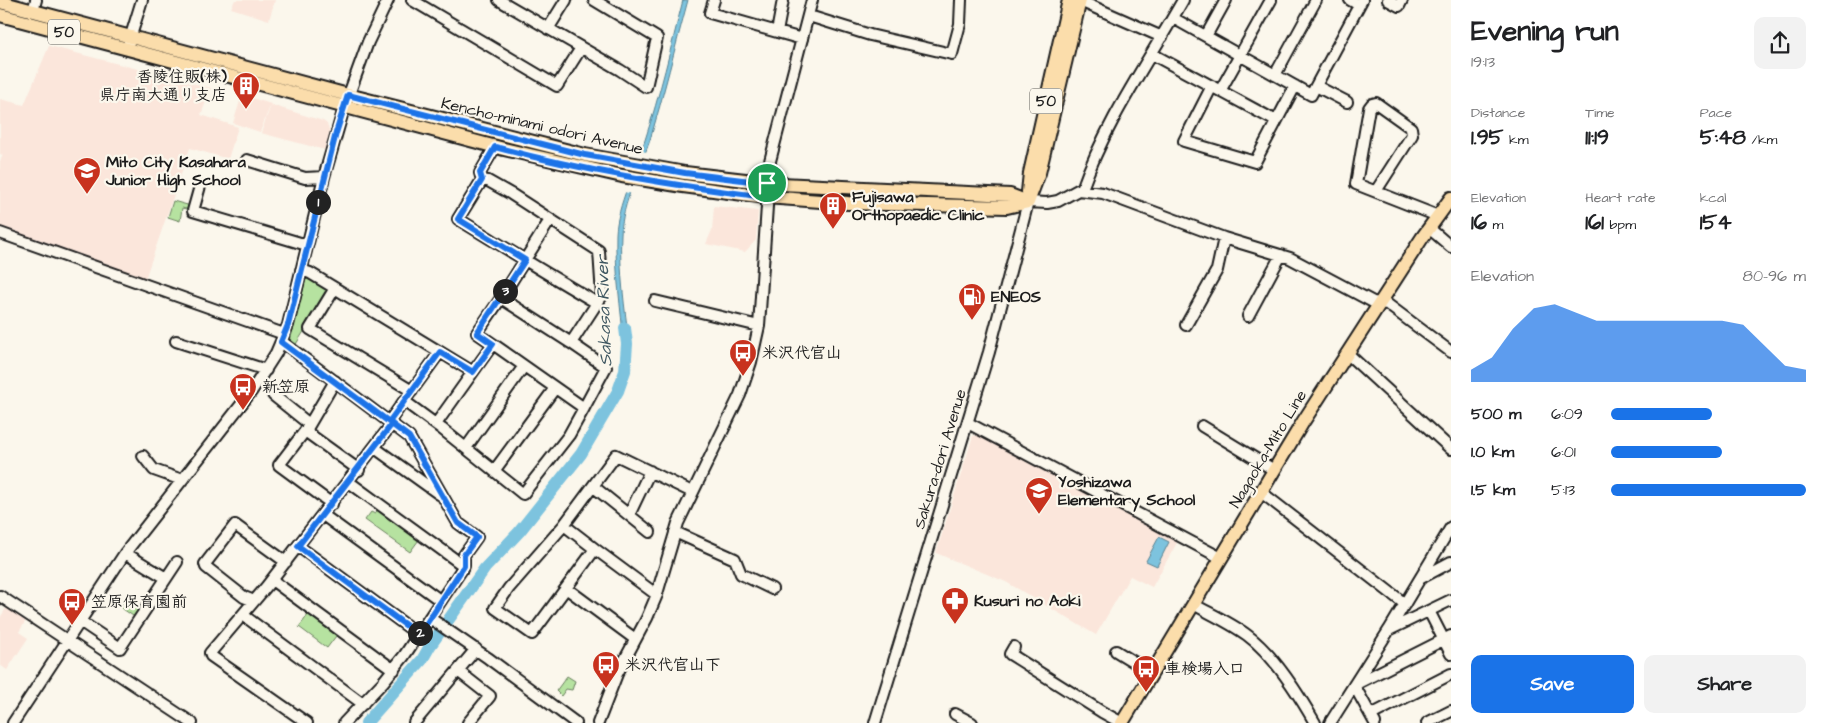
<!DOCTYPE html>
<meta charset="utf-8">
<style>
body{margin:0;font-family:"Architects Daughter","Klee One",sans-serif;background:#f2f2f2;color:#202124;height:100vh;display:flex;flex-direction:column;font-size:19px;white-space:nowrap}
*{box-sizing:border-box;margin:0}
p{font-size:16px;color:#757577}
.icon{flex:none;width:28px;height:28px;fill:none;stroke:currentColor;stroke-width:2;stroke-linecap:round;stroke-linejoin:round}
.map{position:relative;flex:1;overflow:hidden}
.details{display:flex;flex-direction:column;background:#fff;width:375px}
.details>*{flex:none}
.pin{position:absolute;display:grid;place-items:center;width:42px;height:42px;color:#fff;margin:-21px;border:2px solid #fff;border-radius:50%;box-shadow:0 1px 5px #0007}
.km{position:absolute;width:25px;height:25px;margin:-12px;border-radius:50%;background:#222;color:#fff;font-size:14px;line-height:25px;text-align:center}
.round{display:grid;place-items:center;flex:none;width:52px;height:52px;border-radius:10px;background:#f2f2f2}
.summary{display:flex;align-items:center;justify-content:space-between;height:85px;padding:0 20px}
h1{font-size:28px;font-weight:700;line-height:38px}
.metrics{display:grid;grid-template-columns:repeat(3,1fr);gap:8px;height:85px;padding:5px 20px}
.metrics div{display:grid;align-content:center}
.metrics b{font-size:21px;font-weight:700}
.metrics small{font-size:14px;font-weight:400}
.metrics p{font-size:14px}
.chart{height:140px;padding:10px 20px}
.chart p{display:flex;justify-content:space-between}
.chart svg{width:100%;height:90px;margin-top:5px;fill:#1a73e8;opacity:.7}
.button{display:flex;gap:10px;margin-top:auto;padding:10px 20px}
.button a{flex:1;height:58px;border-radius:10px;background:#1a73e8;color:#fff;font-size:20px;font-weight:700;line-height:58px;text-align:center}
.button a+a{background:#f2f2f2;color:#202124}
ul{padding:0 20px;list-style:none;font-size:16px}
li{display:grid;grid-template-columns:80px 60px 1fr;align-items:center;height:38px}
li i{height:12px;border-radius:6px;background:#1a73e8}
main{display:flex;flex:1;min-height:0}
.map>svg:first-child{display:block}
</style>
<main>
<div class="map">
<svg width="1451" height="723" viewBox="0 0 1451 723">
<rect width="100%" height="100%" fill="#fbf7ec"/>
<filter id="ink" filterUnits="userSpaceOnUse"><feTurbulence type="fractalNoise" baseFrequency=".02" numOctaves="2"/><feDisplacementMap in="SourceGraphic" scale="10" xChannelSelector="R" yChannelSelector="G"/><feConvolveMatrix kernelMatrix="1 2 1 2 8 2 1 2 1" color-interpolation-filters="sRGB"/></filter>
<g filter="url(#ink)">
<path fill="#fbe6db" d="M235,0H275L269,20L231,8Z
M49,46L211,88L201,115L238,127L228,159L190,148L145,279L0,229V161L3,155L0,154V99L24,105Z
M242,95L271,104L260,132L233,123Z
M271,105L323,121L327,124L330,132L325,150L261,133Z
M714,206L758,211L756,240L745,252L706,244L712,230Z
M980,435L1178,541L1152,587L1130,576L1096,635L1006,582L936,553L973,436Z
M8,605L28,617L19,632L28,638L7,670L0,665V618Z"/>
<path fill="#b6e2a0" stroke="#697f5e" d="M173,201L191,206L190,210L182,208L180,221L168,217Z
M309,277L329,288V291L293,349L289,345L306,279Z
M379,507L421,537L410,552L365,520L371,512L375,514Z
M128,595L137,600L135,604L142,609L136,618L120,607Z
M311,611L339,632L327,648L299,627Z
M567,676L575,681L572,690L566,689L561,696L556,691Z"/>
<path fill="#7dc3de" stroke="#568090" d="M683,0H688C675,47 664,94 650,140C640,169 622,204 621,234C619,271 625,308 629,344L624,345C621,308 615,271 616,234C617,206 636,168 645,140C660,94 671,47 683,0Z
M1159,537L1169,542L1157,566L1146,561Z"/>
<path fill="#fbf7ec" d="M638,151L648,152L633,194L624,192Z"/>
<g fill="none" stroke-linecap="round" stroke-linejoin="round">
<path stroke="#7dc3de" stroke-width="12" d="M366,723L422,660L430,646L485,568L519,532L581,454L618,391L625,371L627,344L625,328"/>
<defs>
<path id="minor" d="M412,0L557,86L581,48
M499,0L620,70L646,87L657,38L594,0
M714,0L710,13L802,39
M1350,0L1359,5
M1388,0L1399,6L1402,0
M1080,1L1162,37
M33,11L36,0
M809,16L870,35L952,54L960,24L961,0
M1173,18L1311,95L1362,0
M548,29L566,0
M777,32L783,0
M1206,36L1226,0
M129,42L142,0
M1152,54L1276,121
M1275,75L1316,0
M1212,86L1184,141L1255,162L1295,86
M1316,86L1347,102
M1220,91L1271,0
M495,147L480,173L482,180L458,219C504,247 550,276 597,303L571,343L501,298L550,220
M247,160L305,178L324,177
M482,180L488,181L511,194L599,251L602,296L597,303
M200,186L193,211L307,245
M1082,189C1106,121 1148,62 1183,0
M1376,191L1412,135L1411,128L1376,103L1372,104L1369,108L1356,184L1438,216
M1429,228L1451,247
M0,233L284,334
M301,270L310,273L473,372L493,344L584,408L569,435L523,494L442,429L404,401L389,422
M335,288L310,329L412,391
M655,301L759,326
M1248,316L1281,255
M1186,325L1217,270L1224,238
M176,341L266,370
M281,341L409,437L458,523L477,537L464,555V566L404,656L383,682L344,723
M571,343L606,367L584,408
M493,344L477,333L501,298
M1347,353L1451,449
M273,395L309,424
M408,396L440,352
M968,423L1221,558
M436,424L473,372
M1202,426L1274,470
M305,431L359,470
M375,448L439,494
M466,448L524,366
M143,456L154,470L182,480
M494,471L555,388
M349,482L464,566
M594,487L650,532
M1261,492L1405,604
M332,504L279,465L308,427L335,381
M323,515L441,601
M629,515L650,471
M564,525L595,549L532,634L495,608L509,588L564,525L616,455L692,492
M675,532L735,559L741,574L772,589
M298,546L419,635
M595,549L657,595
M125,553L166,578
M1421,578L1451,562
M272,580L394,670
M566,588L635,639
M0,596L192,723
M254,601L244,597L206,567L205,564L235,525L286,562
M1193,604C1211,614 1231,623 1247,635C1273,654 1299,695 1315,723
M1429,611L1451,654
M243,615L363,704
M430,618L488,658L576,723
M80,621L120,648L177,562
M1389,630L1451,600
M1014,647L1010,654L1102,712L1122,723
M1116,651L1152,673
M458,671L490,696L468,723
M955,714L972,723
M1371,715L1451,674
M13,723L125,553L251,392L276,353L288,325L324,177L344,108L368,42L388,0
M307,723L211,656L210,653L266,587L392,424
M414,723L476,649
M598,723L617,674L647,618L656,597L678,523L740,395L751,362L759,326L770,161L812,0
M875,723L989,352L1028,202L1047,203L1058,201L1078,190L1103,193L1224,238L1290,258L1373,302L1387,304L1451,352
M1330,723L1389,630L1451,527
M1375,723L1354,685L1451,636
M1427,723L1451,711"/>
<path id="major" d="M0,2L348,95L585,155L685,173L781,184L1010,195L1028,202
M0,15L504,149L622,176L683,186L766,197L848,203L1007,207L1028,202
M1028,192L1030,173L1069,0
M1028,202L1039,173L1080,0
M1122,723L1303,422L1422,238L1451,198"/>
</defs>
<use href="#minor" stroke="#1c1c1c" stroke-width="14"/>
<use href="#major" stroke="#1c1c1c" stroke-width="16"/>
<use href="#minor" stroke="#fbf7ec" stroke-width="10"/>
<use href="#major" stroke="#fbddab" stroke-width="12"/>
</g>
</g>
<g fill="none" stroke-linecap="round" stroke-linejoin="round" filter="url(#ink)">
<defs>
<path id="route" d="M767,183L685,173L585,155L348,95L336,133L288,325L281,342L389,422L409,437L458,523L477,537L464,555V566L419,635L298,546L392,424L389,422L440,352L473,372L493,344L477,333L525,260L458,219L482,180L480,173L495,147C584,171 675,186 766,197L767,183"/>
</defs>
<use href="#route" stroke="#fff" stroke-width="10"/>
<use href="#route" stroke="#1a73e8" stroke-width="6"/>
</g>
<defs>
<symbol id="building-pin" viewBox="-11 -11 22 30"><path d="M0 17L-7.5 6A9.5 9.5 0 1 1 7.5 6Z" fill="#c8321e" stroke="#fbf7ec"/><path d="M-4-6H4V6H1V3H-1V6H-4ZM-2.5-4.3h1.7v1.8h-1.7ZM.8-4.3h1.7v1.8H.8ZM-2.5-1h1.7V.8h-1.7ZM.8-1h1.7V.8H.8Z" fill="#fff"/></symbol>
<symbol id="school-pin" viewBox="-11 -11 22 30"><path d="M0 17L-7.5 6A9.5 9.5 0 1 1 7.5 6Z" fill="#c8321e" stroke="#fbf7ec"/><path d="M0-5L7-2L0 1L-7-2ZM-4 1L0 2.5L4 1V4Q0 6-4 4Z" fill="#fff"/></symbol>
<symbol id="fuel-pin" viewBox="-11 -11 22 30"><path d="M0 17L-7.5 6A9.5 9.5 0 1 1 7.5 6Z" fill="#c8321e" stroke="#fbf7ec"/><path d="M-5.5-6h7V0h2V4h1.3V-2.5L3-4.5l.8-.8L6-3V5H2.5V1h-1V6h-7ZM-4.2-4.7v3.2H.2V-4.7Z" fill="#fff"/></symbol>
<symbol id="bus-pin" viewBox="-11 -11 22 30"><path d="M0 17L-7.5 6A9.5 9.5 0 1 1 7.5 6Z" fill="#c8321e" stroke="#fbf7ec"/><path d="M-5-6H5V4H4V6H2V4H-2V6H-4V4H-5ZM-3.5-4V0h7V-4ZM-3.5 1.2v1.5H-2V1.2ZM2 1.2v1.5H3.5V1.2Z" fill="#fff"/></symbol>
<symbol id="pharmacy-pin" viewBox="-11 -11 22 30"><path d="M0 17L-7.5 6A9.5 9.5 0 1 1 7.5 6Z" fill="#c8321e" stroke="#fbf7ec"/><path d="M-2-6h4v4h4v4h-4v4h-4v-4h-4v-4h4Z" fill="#fff"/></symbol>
</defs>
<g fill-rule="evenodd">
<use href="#building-pin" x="230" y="70" width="32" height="43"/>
<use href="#school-pin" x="71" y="155" width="32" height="43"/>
<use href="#building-pin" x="817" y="190" width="32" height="43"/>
<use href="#fuel-pin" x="956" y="281" width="32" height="43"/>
<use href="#bus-pin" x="727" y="337" width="32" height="43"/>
<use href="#bus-pin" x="227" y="371" width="32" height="43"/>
<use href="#school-pin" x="1023" y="475" width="32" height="43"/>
<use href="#pharmacy-pin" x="939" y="585" width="32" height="43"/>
<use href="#bus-pin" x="56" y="586" width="32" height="43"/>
<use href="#bus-pin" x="590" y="649" width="32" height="43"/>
<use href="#bus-pin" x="1130" y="653" width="32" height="43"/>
</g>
<g text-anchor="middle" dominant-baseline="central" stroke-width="4.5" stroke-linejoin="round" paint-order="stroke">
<g fill="#fbf7ec" stroke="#5f5e5a" stroke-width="1">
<rect x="48" y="19.5" width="32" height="25" rx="4"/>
<rect x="1030" y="88.5" width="32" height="25" rx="4"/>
</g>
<g font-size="15" font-weight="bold" fill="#1c1c1c">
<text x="64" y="32">50</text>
<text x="1046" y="101">50</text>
</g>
<g font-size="16" font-weight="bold" fill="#1c1c1c" stroke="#fbf7ec" text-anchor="start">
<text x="227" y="77" text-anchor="end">香陵住販(株)<tspan x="227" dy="18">県庁南大通り支店</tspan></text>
<text x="106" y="162">Mito City Kasahara<tspan x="106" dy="18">Junior High School</tspan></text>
<text x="852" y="197">Fujisawa<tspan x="852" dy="18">Orthopaedic Clinic</tspan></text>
<text x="991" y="297">ENEOS</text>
<text x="762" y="353">米沢代官山</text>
<text x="262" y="387">新笠原</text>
<text x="1058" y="482">Yoshizawa<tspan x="1058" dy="18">Elementary School</tspan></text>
<text x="974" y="601">Kusuri no Aoki</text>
<text x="91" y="602">笠原保育園前</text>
<text x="625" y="665">米沢代官山下</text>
<text x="1165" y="669">車検場入口</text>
</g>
<g font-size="16" fill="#1c1c1c" stroke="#fbf7ec">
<text transform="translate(542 126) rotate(13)">Kencho-minami odori Avenue</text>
<text transform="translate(1268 449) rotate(-59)">Nagaoka-Mito Line</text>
<text transform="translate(940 459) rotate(-73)">Sakura-dori Avenue</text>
</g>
<g font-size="18" font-style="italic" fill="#3e5660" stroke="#fbf7ec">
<text transform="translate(604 311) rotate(-92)">Sakasa River</text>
</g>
</g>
</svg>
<div class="pin" style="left:767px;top:183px;background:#1e9e55"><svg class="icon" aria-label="arrive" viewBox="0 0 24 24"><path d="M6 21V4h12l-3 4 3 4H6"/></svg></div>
<b class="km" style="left:318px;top:202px">1</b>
<b class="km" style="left:420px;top:633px">2</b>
<b class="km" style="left:505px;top:291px">3</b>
</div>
<section class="details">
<div class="summary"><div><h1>Evening run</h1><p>19:13</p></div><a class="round"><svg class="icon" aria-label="share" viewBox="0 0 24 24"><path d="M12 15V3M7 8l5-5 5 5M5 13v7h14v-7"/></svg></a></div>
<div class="metrics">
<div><p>Distance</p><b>1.95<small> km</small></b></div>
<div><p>Time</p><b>11:19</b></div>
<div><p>Pace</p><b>5:48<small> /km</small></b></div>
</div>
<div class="metrics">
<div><p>Elevation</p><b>16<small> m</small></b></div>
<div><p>Heart rate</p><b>161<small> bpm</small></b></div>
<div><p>kcal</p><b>154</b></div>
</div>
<div class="chart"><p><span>Elevation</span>80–96 m</p>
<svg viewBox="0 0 160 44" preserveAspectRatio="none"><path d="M0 44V38L10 32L20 18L30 8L40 6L50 10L60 14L70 14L80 14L90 14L100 14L110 14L120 14L130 16L140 26L150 36L160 38V44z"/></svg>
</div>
<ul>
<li><b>500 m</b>6:09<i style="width:52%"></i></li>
<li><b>1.0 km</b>6:01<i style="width:57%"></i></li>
<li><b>1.5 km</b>5:13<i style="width:100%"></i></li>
</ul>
<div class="button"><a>Save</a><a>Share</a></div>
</section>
</main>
